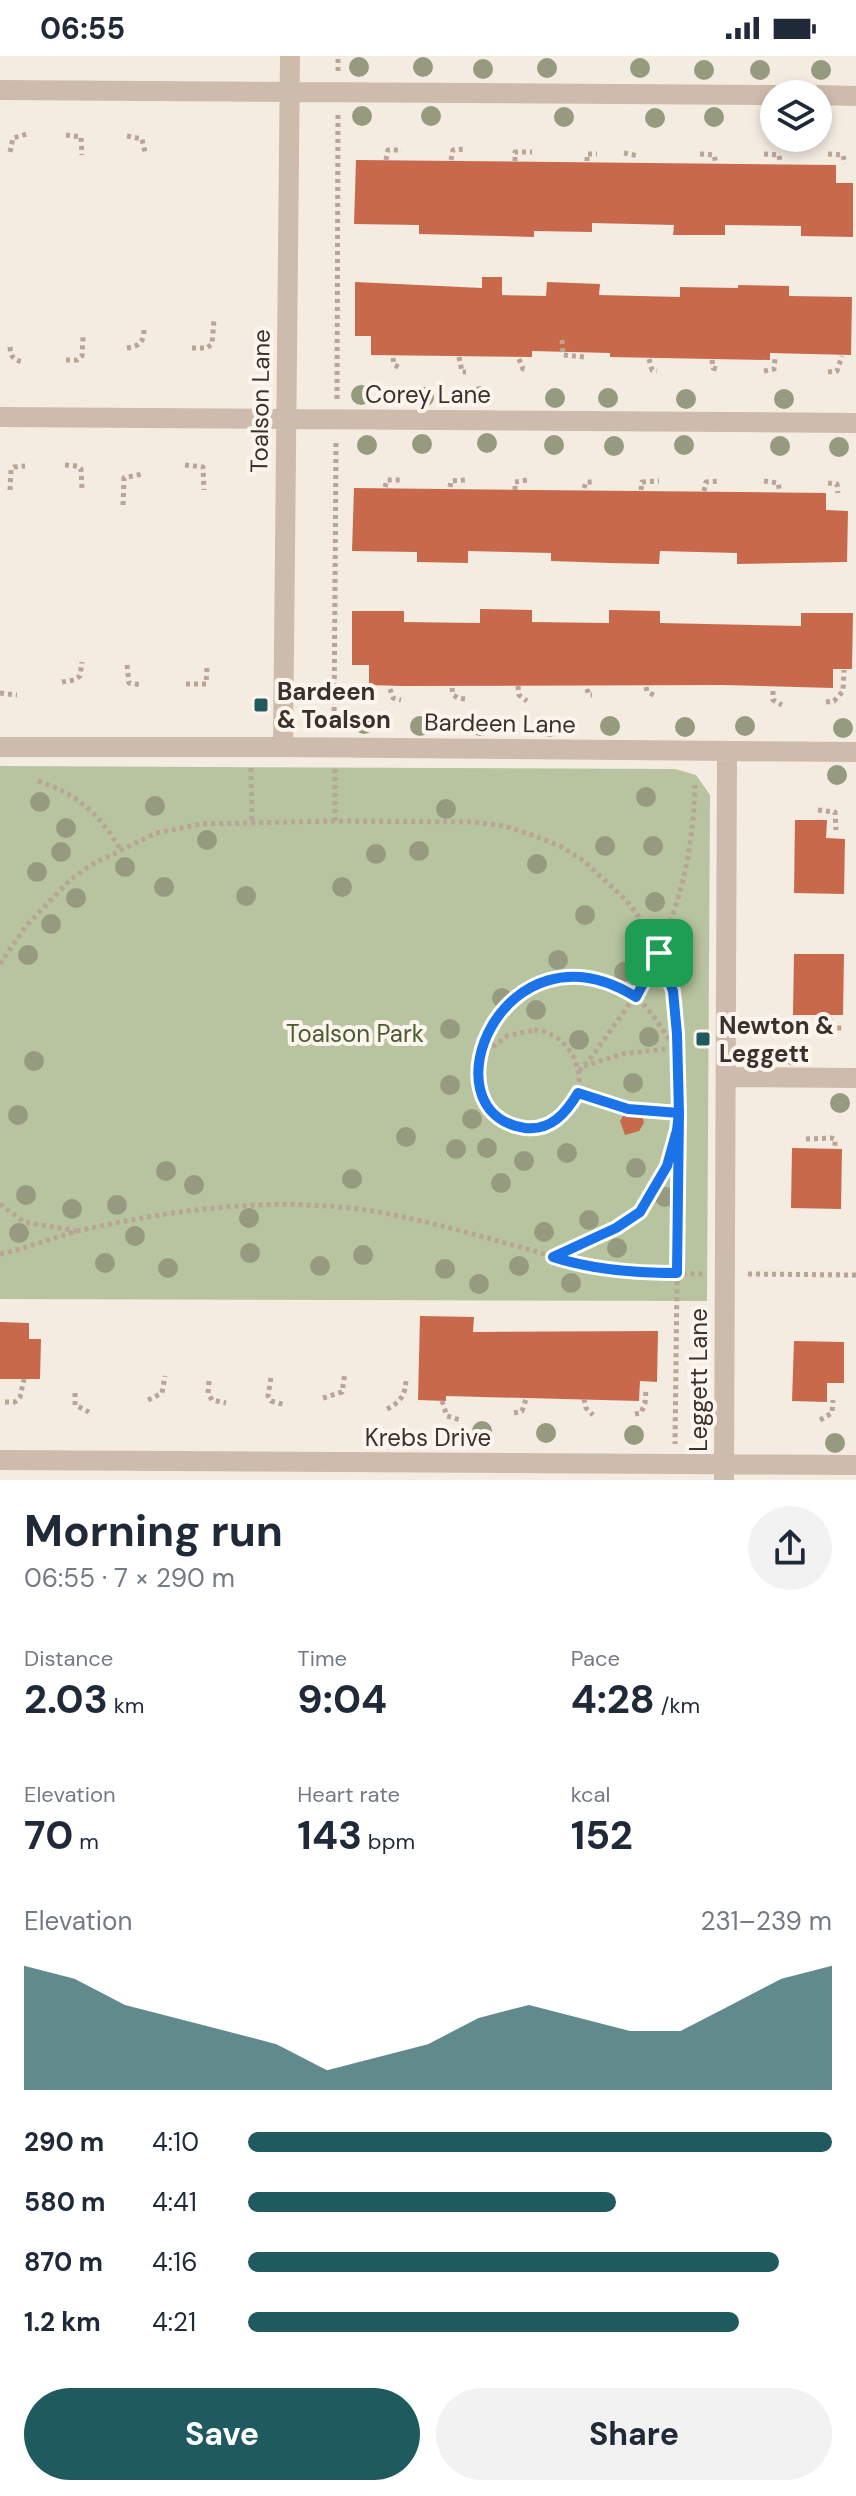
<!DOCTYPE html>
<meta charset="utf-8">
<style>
body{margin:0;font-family:"DM Sans",sans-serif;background:#f2f2f3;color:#1f2937;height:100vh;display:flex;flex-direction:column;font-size:30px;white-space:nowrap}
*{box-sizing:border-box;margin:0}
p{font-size:26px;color:#747a83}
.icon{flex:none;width:44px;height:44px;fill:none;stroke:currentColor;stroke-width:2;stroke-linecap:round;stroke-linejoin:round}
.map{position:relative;height:1424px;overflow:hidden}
.sheet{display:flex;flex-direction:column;background:#fff;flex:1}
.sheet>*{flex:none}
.fabs{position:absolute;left:760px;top:24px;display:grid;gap:16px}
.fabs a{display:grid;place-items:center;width:72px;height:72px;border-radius:50%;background:#fff;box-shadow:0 4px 12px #0003;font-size:40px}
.pin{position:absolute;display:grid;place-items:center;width:68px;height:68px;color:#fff;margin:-34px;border-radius:16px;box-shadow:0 4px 12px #0006}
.round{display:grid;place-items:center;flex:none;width:84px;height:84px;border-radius:42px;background:#f2f2f3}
.overview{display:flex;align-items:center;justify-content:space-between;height:136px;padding:0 24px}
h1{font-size:44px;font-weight:700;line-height:60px}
.figures{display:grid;grid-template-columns:repeat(3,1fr);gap:12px;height:136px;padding:8px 24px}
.figures div{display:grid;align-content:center}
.figures b{font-size:40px;font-weight:700}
.figures small{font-size:22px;font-weight:400}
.figures p{font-size:22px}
.chart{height:224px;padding:16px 24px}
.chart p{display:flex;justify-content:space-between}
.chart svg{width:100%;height:144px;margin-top:8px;fill:#1f5a5e;opacity:.7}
.action{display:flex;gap:16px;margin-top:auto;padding:16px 24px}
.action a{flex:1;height:92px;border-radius:48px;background:#1f5a5e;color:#fff;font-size:32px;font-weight:700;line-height:92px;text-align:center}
.action a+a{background:#f2f2f3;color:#1f2937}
ul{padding:0 24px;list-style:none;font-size:26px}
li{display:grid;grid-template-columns:128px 96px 1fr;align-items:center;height:60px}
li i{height:20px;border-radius:10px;background:#1f5a5e}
.status{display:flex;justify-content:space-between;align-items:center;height:56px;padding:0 40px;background:#fff;direction:ltr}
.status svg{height:22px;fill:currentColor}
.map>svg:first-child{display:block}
</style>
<div class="status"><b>06:55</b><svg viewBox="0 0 49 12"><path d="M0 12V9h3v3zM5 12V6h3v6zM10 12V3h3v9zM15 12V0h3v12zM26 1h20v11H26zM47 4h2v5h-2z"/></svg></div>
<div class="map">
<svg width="856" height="1424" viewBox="0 0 856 1424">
<rect width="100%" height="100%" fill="#f4ebe1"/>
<path fill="#b8c4a0" d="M0,710L675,713L696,719L710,739L707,1245L0,1243Z"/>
<path fill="#c8694b" d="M356,104L836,109V127H853V181L801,180V170L725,169V179H673L674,169L592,167V176L534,175V181L419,178V169L354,168Z
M482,221H502V239L546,240L547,226L600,228L599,239L680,241V231L738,232V229L789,230V240L852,241L851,299L770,297V304L610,301V297L532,295V301L371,299V280H355V226L482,232Z
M354,432L826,437V454L848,455L847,506L737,508V497L660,495L659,508L610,507L551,505V497L468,495V507L417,506V496L352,495Z
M480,553L532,554V566L609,567V554L660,555V567L801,570V557H853L852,613H833V632L723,629L403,630L369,629V609H352V555H404V566L480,567Z
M795,764H827L826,782L845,783L844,838L794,837Z
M794,898H844L843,959H793Z
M635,1054L642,1059L644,1067L639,1075L625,1079L620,1065L626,1055Z
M792,1092L842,1093L841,1153L791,1152Z
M420,1260L474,1261L473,1276L658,1275L657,1326L640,1325L639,1345L446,1340V1345L418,1344Z
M0,1266L29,1267V1283H41L40,1323H0Z
M794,1285L844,1286V1327H827V1346L792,1345Z"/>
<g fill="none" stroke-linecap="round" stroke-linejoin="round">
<path stroke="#b9a596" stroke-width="5" stroke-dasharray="4 4" stroke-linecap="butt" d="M338,15V0
M66,79L81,81L82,99
M127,80L142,83L145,96
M10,96L13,82L27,78
M624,97L639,100
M700,98L714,99L716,108
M764,98L779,99L780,106
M828,98L843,99L845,108
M386,104L388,94H402
M451,104L453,94L465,93
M515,105V96H532
M587,105V98H597
M562,284L563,299L584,301
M10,291C11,301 13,304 23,306
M127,292C140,290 144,286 144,272
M192,292H207L212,288L214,264
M459,301L462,316H466
M393,302L394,309L401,312
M519,303L523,313H528
M649,303L652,314L657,315
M66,304H77L82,300L83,281
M712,304L713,312L720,314
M764,315L774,313L775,303
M828,316L837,315L842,300
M337,343L338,57
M65,409L77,410L81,413L82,433
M185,409L203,411L204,434
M764,425L778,427L780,436
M828,427L837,428L838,437
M385,431L387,424H401
M450,431L451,425L465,424
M584,432L586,426H595
M10,434L11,414L14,411L25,410
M515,434V426L527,424
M641,434L642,426L659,425
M704,435L706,426L719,425
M123,449L124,422L142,418
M127,609L129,627L142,629
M62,626L74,624L80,620L82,606
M186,628H206L207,611
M518,630L519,639L527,645
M646,631L647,635L655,640
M452,632L453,639L458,642L465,643
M390,633L393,642L401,644
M587,633L589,639H592
M773,635V644L782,649
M0,637L17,639
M826,646L834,645L843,635L844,614
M334,671L336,385
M251,712L252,766
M335,713V765
M38,725C79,739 99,758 121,794
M818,754L835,756L836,774
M0,908L26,870L70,824L91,809L156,777L201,768L335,765L473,766L505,770L540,782L562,791L584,805L626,844L649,874L673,935L679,1057L675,1388
M829,961L833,972H842
M534,974C551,975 565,985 573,1000C610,1076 466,1112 481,999L507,980Z
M481,999C497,944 545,903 604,926C616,931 627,934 637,942C653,956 663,976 675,992L622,998L584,1010
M579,1015C592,1002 602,986 613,971C667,900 693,818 695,729
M578,1037L628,1053L679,1057
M806,1083L832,1082L835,1083V1090
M0,1148L24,1166L77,1175
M0,1198C28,1192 54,1181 82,1174C180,1152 284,1139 384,1157C436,1167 487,1182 538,1196C551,1200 565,1206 578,1209C620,1218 663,1217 706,1218
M554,1200C582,1187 616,1177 639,1157C659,1139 668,1107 675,1083
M748,1218L856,1219
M271,1322L268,1340L271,1345L286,1349
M209,1325L208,1337L212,1344L226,1347
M75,1337V1349L89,1356
M323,1342L342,1336L345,1317
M584,1343L586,1352L593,1359
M148,1344L162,1337L165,1320
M442,1345L447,1360L460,1364
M5,1346H15L20,1341L24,1323
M387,1353C401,1346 406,1338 406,1322
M514,1357L522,1355L526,1343
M635,1358L641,1357L645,1347L646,1334
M820,1364L832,1357L833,1344"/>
<path stroke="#cdbbac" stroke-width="20" d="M0,34L774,39
M818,39L856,40
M0,361L856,367
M0,691H283L856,696
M283,691L290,0
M727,1021L856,1022
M0,1404L856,1409
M724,1424L727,696"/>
</g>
<g fill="#969b7f">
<circle cx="359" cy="11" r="10"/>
<circle cx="423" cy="11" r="10"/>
<circle cx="547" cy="12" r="10"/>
<circle cx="640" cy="12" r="10"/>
<circle cx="483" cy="13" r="10"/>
<circle cx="704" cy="14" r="10"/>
<circle cx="760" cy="14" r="10"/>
<circle cx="821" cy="14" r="10"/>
<circle cx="362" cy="60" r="10"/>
<circle cx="431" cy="60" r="10"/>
<circle cx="564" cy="61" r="10"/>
<circle cx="714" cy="61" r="10"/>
<circle cx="655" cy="62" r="10"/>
<circle cx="361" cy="339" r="10"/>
<circle cx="481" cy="340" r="10"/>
<circle cx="424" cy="341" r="10"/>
<circle cx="555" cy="342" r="10"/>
<circle cx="608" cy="342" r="10"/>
<circle cx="686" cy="343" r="10"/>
<circle cx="784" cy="343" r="10"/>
<circle cx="487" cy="387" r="10"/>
<circle cx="422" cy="388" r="10"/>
<circle cx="367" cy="389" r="10"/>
<circle cx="554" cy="389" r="10"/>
<circle cx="684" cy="389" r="10"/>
<circle cx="614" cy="390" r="10"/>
<circle cx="780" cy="390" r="10"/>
<circle cx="839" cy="391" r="10"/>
<circle cx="364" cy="668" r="10"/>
<circle cx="420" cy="670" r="10"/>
<circle cx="480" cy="670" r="10"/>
<circle cx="610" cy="670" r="10"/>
<circle cx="745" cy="670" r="10"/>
<circle cx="550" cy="671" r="10"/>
<circle cx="685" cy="671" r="10"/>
<circle cx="843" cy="672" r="10"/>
<circle cx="837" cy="719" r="10"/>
<circle cx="646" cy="741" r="10"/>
<circle cx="40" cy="746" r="10"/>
<circle cx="155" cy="750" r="10"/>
<circle cx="446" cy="753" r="10"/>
<circle cx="66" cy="772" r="10"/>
<circle cx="207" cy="784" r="10"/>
<circle cx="605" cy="790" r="10"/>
<circle cx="653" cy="790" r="10"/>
<circle cx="419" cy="795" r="10"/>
<circle cx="61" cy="796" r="10"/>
<circle cx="376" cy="798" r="10"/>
<circle cx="537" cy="808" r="10"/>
<circle cx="125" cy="811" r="10"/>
<circle cx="37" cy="816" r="10"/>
<circle cx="164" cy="831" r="10"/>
<circle cx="342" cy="831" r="10"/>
<circle cx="246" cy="840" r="10"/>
<circle cx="76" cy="842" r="10"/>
<circle cx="655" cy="846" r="10"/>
<circle cx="585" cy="859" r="10"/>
<circle cx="51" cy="868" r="10"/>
<circle cx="28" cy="899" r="10"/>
<circle cx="558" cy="904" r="10"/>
<circle cx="683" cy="906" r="10"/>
<circle cx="624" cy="916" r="10"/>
<circle cx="502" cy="942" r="10"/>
<circle cx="536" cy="954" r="10"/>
<circle cx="450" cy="973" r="10"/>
<circle cx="649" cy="981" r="10"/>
<circle cx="579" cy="984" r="10"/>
<circle cx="794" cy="1000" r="10"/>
<circle cx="34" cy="1005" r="10"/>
<circle cx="633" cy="1027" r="10"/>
<circle cx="450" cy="1029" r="10"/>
<circle cx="840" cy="1047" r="10"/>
<circle cx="18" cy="1059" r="10"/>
<circle cx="472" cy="1063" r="10"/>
<circle cx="406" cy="1081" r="10"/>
<circle cx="487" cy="1092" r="10"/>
<circle cx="456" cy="1093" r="10"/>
<circle cx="567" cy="1097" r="10"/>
<circle cx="524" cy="1105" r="10"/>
<circle cx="636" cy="1112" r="10"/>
<circle cx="166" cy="1115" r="10"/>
<circle cx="352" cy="1123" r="10"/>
<circle cx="501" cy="1127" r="10"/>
<circle cx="194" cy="1129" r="10"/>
<circle cx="26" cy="1139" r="10"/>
<circle cx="665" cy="1141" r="10"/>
<circle cx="117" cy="1149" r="10"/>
<circle cx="72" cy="1153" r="10"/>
<circle cx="249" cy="1162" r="10"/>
<circle cx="589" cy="1164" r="10"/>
<circle cx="544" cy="1176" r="10"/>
<circle cx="19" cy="1177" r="10"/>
<circle cx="135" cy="1180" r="10"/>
<circle cx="617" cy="1192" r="10"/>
<circle cx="250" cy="1197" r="10"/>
<circle cx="363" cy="1199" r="10"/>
<circle cx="105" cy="1207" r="10"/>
<circle cx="320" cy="1210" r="10"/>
<circle cx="519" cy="1210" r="10"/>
<circle cx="168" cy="1212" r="10"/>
<circle cx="445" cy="1213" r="10"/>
<circle cx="571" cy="1227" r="10"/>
<circle cx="479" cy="1228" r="10"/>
<circle cx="482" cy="1375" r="10"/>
<circle cx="546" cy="1377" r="10"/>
<circle cx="634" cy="1379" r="10"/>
<circle cx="835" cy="1387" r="10"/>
</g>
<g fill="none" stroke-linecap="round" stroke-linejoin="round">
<defs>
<path id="route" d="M659,897L636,941C503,858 422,1057 525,1072C551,1075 566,1057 578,1037L628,1053L679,1057L677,1217C635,1217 593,1214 553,1201L616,1172L640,1156L667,1110L677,1074L679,1057L677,978L673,935L659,897"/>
</defs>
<use href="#route" stroke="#fff" stroke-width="16"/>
<use href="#route" stroke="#1a73e8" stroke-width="10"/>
</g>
<g fill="#1f5a5e" stroke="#fbf5ee" stroke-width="3">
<rect x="253" y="641" width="16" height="16" rx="4"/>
<rect x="695" y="975" width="16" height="16" rx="4"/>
</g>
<g text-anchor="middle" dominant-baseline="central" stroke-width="8" stroke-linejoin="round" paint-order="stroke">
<g font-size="24" fill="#3b302b" stroke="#fbf5ee">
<text x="428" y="338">Corey Lane</text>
<text transform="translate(260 345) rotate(-89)">Toalson Lane</text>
<text transform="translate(500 667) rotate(1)">Bardeen Lane</text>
<text transform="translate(698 1324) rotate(-90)">Leggett Lane</text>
<text x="428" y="1381">Krebs Drive</text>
</g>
<g font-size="24" font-weight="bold" fill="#3b302b" stroke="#fbf5ee" text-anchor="start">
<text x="277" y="635">Bardeen<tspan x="277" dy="28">&amp; Toalson</tspan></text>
<text x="719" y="969">Newton &amp;<tspan x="719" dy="28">Leggett</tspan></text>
</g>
<g font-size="24" fill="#4a5a2e" stroke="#fbf5ee">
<text x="355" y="977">Toalson Park</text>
</g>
</g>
</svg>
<div class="fabs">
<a><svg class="icon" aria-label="layers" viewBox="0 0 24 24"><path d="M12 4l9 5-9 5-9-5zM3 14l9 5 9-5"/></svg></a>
</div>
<div class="pin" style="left:659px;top:897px;background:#1e9e55"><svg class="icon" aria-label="arrive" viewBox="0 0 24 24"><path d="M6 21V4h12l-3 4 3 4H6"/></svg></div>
</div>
<section class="sheet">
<div class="overview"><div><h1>Morning run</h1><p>06:55 · 7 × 290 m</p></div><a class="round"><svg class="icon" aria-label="share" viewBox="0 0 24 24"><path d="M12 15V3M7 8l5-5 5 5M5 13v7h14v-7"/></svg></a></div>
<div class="figures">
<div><p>Distance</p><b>2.03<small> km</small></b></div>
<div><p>Time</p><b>9:04</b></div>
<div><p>Pace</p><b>4:28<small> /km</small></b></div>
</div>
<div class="figures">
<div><p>Elevation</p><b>70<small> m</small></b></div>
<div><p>Heart rate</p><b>143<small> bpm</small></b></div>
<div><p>kcal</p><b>152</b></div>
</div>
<div class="chart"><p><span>Elevation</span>231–239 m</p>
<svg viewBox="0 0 160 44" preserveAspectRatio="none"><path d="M0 44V6L10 10L20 18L30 22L40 26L50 30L60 38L70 34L80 30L90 22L100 18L110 22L120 26L130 26L140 18L150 10L160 6V44z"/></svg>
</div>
<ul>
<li><b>290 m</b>4:10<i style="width:100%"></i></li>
<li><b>580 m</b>4:41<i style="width:63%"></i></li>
<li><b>870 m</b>4:16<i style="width:91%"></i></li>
<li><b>1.2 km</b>4:21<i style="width:84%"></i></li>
</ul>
<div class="action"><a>Save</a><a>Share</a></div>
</section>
